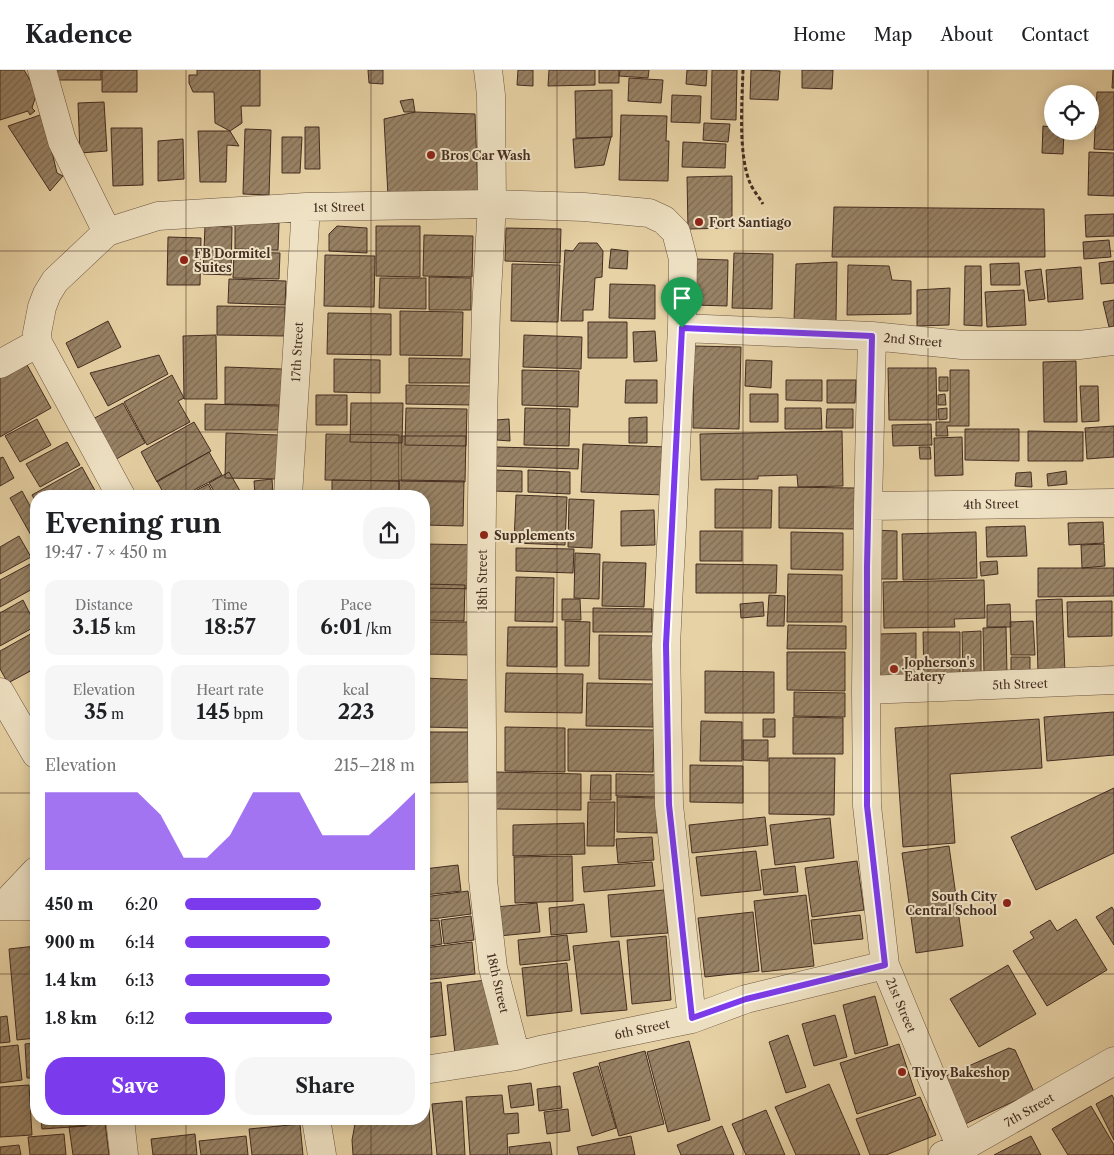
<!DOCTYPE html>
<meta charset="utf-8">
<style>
body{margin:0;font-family:"Libre Caslon Text",serif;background:#f6f6f6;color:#202124;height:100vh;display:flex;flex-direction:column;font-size:19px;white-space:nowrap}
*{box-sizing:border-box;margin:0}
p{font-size:16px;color:#757577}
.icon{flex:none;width:28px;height:28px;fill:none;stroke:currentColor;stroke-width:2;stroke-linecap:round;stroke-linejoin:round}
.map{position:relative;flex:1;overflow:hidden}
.details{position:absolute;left:30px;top:420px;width:400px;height:635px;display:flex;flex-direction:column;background:#fff;border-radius:20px;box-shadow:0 2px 12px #0003}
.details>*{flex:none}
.buttons{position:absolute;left:1044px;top:15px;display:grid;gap:10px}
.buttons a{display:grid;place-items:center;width:55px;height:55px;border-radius:50%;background:#fff;box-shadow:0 2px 12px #0003;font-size:25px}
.pin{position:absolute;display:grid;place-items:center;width:42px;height:42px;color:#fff;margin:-51px -21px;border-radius:50% 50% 50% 0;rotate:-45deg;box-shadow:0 0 5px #0007}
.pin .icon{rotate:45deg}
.round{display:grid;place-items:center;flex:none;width:52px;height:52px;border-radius:20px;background:#f6f6f6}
.overview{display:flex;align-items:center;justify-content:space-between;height:85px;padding:0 15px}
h1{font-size:28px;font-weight:700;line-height:38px}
.figures{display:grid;grid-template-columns:repeat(3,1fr);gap:8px;height:85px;padding:5px 15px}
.figures div{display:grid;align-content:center;border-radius:12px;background:#f6f6f6;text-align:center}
.figures b{font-size:21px;font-weight:700}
.figures small{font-size:14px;font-weight:400}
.figures p{font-size:14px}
.chart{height:140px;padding:10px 15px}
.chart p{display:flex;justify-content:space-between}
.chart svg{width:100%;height:90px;margin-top:5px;fill:#7c3aed;opacity:.7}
.primary-button{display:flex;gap:10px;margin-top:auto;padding:10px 15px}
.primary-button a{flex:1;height:58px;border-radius:20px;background:#7c3aed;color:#fff;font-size:20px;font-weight:700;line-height:58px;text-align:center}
.primary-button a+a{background:#f6f6f6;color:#202124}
ul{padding:0 15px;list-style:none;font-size:16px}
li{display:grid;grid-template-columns:80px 60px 1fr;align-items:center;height:38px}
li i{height:12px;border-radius:6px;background:#7c3aed}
header{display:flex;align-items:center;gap:30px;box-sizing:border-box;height:70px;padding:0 25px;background:#fff;border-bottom:1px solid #e0e0e0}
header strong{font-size:24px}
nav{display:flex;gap:28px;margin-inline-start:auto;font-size:18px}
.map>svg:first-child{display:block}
</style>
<header>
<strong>Kadence</strong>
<nav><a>Home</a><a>Map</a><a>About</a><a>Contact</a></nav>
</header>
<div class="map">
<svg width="1114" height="1085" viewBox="0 0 1114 1085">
<defs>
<pattern id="building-hatch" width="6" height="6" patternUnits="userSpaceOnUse" patternTransform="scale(1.25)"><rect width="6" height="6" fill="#998366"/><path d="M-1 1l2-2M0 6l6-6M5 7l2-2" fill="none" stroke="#7e6c54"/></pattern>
</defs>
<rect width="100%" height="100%" fill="#e7d2a5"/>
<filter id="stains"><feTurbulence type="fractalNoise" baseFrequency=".004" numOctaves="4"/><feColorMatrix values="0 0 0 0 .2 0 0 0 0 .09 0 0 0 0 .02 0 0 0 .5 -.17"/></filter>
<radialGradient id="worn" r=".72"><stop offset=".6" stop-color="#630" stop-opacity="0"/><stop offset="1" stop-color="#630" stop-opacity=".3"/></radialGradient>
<path fill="url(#building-hatch)" stroke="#442d21" d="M0,0H24L37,22L32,38L35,41L30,45L28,41L0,50Z
M56,0H101V10H56Z
M102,0H137V22H102Z
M197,0H260V36H241L242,53L230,61L215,53L214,22H193L189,13V5H197Z
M368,0H383V14L369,13Z
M518,0H533V16L517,15Z
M549,0H595V15L548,16Z
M599,0H619V13H599Z
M620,0H649L648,8L619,6Z
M687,0H707L706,16L686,14Z
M712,0H737L736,50L711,49Z
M751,0L780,1L778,30L750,29Z
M802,0H833L832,19L802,18Z
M1113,0H1114V18H1112Z
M629,8L663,10L661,33L628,31Z
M612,20V67L576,68L575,21Z
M1097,22H1114V80L1094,79Z
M672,25L701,26L700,53L671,52Z
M413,29L415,42H404L400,31Z
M104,32L107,81L80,83L78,33Z
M415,42L475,44L478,122L388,126L384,49Z
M43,44L57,103L63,106L50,121L8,56Z
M621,45L667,46L666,71H669L668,111L619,110Z
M704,53L730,54L728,72L703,70Z
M1043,56L1052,57V61H1064L1063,84L1042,83Z
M305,57H319L320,99H305Z
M111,58H142L143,115L113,116Z
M245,59L271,60L269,125L243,124Z
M198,61H230L239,76L227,75L226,112H200Z
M282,67H302L300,103H282Z
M611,67L604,95L575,98L573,69Z
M183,69L184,109L158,111V71Z
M683,72L726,74L725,98L682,97Z
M1089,82L1114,83V126L1088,125Z
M732,106V158L688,159L687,107Z
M834,137L1044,139L1045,187H832Z
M1114,144V166L1086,167L1085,145Z
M235,152L279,153L278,180L235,179Z
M205,156L232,157L231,205L203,204Z
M337,156L367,158V183L329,181V164Z
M376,156H420V207L376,206Z
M506,158L561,159L560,193L505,191Z
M424,165L473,166L472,207L423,206Z
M168,167L201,168L200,215H167Z
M1109,170L1111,187L1084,189L1083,172Z
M579,173H597L603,181L602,207L595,208L593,240H583V251H561L565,180L573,181Z
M611,179L628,181L627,199L609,198Z
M234,182L280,183L279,209L233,208Z
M734,183L773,184L772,239L732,238Z
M325,185L375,186L374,237L324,236Z
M696,189L728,190L727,236L696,235Z
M1114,191V213L1101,214L1099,193Z
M837,192L836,251H794L796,194Z
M1019,193L1020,215H991L990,194Z
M512,194L560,195L558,252L511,251Z
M848,195L889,196L892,210L911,211V244L847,245Z
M965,196H981L982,256L964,255Z
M1081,197L1083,229L1048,232L1046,200Z
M1041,199L1045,229L1029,231L1025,201Z
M429,207L471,208V240H429Z
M380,208H426V239L379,238Z
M229,209L286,211L285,235L228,233Z
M610,214L655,215V249L609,248Z
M950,218L949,255L917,256V220Z
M1024,220L1026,255L987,257L985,222Z
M1114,230V256L1109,257L1103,232Z
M217,236L285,237V266L217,265Z
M400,241L463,242L462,286L400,285Z
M328,243L391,244V285L327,284Z
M108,251L121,277L78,298L66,273Z
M588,252H627V288H588Z
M655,261L657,291L634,292L633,262Z
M216,265L217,329H184L183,266Z
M524,265L582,267L581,299L523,297Z
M694,276L741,277L739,359L693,358Z
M159,285L168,304L108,336L90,303Z
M409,288L470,289V313H409Z
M334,289L380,290V323L334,322Z
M746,290L772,291L771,318L745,316Z
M1076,291L1077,352H1044L1043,292Z
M26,293L51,338L0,367V307Z
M225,297L282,299L281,335L225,334Z
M888,298H936L937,350H889Z
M522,300L579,301L578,337L522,335Z
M950,300H969V356H947L948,366H936V352H950Z
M172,305L184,328L178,331L190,352L147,375L124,332Z
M939,307H948V321H939Z
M626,310H657V333H625Z
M786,310H822V331L786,330Z
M827,310H856L855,333H827Z
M406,315L470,316V335L406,334Z
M1080,316H1098L1099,351L1082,352Z
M750,324H778V352H750Z
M945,324L946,335H938V325Z
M316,325H347V355H316Z
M123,333L145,373L111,392L89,351Z
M351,333H403L402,373L350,372Z
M205,334L279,336V360H205Z
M406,338L467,339L466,376L405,375Z
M525,338L570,339L569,376L524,375Z
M785,338H821L822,359H785Z
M947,338V349L939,350L938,339Z
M827,339H853V358H826Z
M647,347V373H629V348Z
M37,349L51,375L20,392L5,366Z
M509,349L510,371L497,370L496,350Z
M194,352L211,381L157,412L141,382Z
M931,354L932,375L893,376L892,355Z
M1114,356V387L1087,389L1085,358Z
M965,359H1019V391L965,390Z
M842,361L843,416L798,417L797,405L758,406V409L701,410L700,364Z
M1028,361L1083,362V391H1028Z
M226,363L278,365L277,409L225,408Z
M326,364L399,365V411L325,410Z
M401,366H466L465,412L401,411Z
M962,367L963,405L935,406L934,368Z
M67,372L80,395L40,417L26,394Z
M583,374L667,377L665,425L581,422Z
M494,377L579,379L578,399L494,396Z
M919,377H930L931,389H920Z
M209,382L222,405L183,426H165L157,411Z
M3,387L14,408L0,416V388Z
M82,397L98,426H36V432L32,425Z
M494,400L522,401V422L493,421Z
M528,400L570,402V424L528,422Z
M1066,401L1067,414L1048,416L1047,404Z
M229,402L243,426H217L209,413Z
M1031,402L1032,417L1015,416L1016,403Z
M272,409L273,424L255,425L254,411Z
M332,410L399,411V426H332Z
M399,410L464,411L463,456L424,455V426H399Z
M208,414L215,426H186Z
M779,417L855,418L854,459L779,458Z
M715,419L772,420L771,458H715Z
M22,421L36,447V465L32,467L10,428Z
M516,425L567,427L565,475L514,473Z
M569,429L594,430L592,478L568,477Z
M654,440L655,475L621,476V441Z
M1103,452L1104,473L1069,475L1068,453Z
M1025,456L1027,486L987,487L986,457Z
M872,460L897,461V509H872Z
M700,461H742V491H700Z
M791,462L843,463V500L791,499Z
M976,462L977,508L903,510L902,464Z
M19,466L31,487L0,504V477Z
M424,474L481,475L480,519L424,518Z
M1104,474L1105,496L1082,498L1081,475Z
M516,478L574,479L573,503L516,501Z
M575,483L600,484L599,529L574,528Z
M997,491L998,504L981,506L980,492Z
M603,492L646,493L644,537L602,536Z
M30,494L36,504V517L0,537V510Z
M696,494L777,495L776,523H696Z
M1038,498H1114V526L1038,527Z
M788,504L842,505V552H787Z
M516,507L554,508L553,552L515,551Z
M984,510L985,548L954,549L955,557L884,558L883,512Z
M424,514L465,515L464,551L424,550Z
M769,525L785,526L784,556H767Z
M562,529H580L581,550H562Z
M1062,529L1065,603L1038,604L1036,530Z
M23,530L36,556L0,576V543Z
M1112,531V566L1068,567L1067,532Z
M763,532L764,546L741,548L740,534Z
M1010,534L1011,557H987V535Z
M593,538L652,539V562H593Z
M565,551L590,552L589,596H565Z
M1033,551L1035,585H1011L1010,552Z
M424,552H471L470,585L424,584Z
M788,555L846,556V579H787Z
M508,557H557V597L507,596Z
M1006,557L1007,604H984L983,558Z
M36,561V598L8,613L0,599V581Z
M981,561V604L963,605L962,562Z
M923,562H960V607L924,608Z
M916,563V606H880L879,564Z
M599,565L654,566L653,610L599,609Z
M787,582H845V621L787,620Z
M1011,587H1030V607H1011Z
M705,601L774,602V643H705Z
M506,603L583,604L582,643L505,642Z
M424,608L469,610L468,658L424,657Z
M587,613L654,614L653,657L586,656Z
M794,622L845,623V647L794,646Z
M1114,642V685L1047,691L1044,647Z
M793,647L843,648V684H793Z
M763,649H775V667H763Z
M1039,649L1042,698L950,704L955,773L903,777L895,658Z
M701,651L742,652V691H700Z
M505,657L565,658V702L505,701Z
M568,659L654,660L653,702L568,701Z
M424,662H468L469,712L424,713Z
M743,670H768V691L743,690Z
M769,688H835L834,745L769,744Z
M690,695L743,696V733L690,732Z
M495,702L581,704V740L494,739Z
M616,704L659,705V727L616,726Z
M591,705H611V730H590Z
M1114,718V783L1036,820L1011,767Z
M617,727L657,728V763L617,762Z
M588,732H615L614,776H587Z
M765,747L768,775L692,783L689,755Z
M830,748L834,788L775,795L770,755Z
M584,753L585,784L513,786V755Z
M652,767L654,790L618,793L616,769Z
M949,776L963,876L916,883L902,783Z
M756,781L761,820L701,826L696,787Z
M572,786L573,831L515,833L514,787Z
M857,791L864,840L812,847L805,798Z
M652,792L655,816L584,822L582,797Z
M458,795L461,821L424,825V799Z
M795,796L798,822L764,825L761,800Z
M664,820L668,863L611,867L608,825Z
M468,821L471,844L424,850V827Z
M806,825L814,896L762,902L754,831Z
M537,833L540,862L499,866L496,837Z
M584,834L587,862L551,865L549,838Z
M1112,837L1114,841V875L1096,847Z
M753,842L759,901L705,907L698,848Z
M860,845L863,869L814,874L811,850Z
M471,846L474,870L444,874L441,850Z
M1076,849L1107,900L1047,936L1013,881L1034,868L1030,862L1050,850L1057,861Z
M439,850L442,874L424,877V851Z
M567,865L570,890L520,895L518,870Z
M666,866L671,930L632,934L627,870Z
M619,871L627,940L581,944L573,876Z
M472,872L475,904L424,910V878Z
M36,876V968L17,970L9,879Z
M567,893L572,941L527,946L522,898Z
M1008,895L1036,944L979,977L950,929Z
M494,909L504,987L456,992L447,915Z
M441,912L446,965L424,968V914Z
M875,926L888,975L855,984L843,935Z
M835,945L847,987L814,996L802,954Z
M7,946L10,972L0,973V947Z
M788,965L806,1017L786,1023L769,972Z
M689,971L710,1050L668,1062L647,982Z
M36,973V1008H27L25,974Z
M899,974L916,1025L857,1044L840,993Z
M18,975L22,1010L0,1013V977Z
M1009,978L1015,980L1034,1022L965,1054L944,1007Z
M645,981L664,1054L619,1066L599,993Z
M598,996L616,1058L592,1066L573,1003Z
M531,1013L534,1035L511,1038L508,1016Z
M829,1014L860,1085H796L775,1037Z
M29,1015L32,1065L0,1067V1017Z
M560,1016L562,1038L539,1041L537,1019Z
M502,1025L504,1044L518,1043L519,1063L507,1064L508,1085H470L466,1027Z
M1112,1025L1114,1029V1070L1096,1034Z
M920,1027L936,1065L886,1085H870L856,1049Z
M462,1031L465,1085H437L432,1034Z
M1091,1036L1114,1075V1085H1068L1052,1059Z
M429,1038L432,1085H353L352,1070L355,1054L360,1049H424V1039Z
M568,1039L570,1061L547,1064L544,1042Z
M766,1040L785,1085H746L732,1054Z
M41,1049H86V1056L42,1059Z
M105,1053L109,1085H73L69,1057Z
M300,1054L303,1085H252L249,1059Z
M722,1056L734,1085H681L677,1075Z
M64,1064L66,1085H30L28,1067Z
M195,1064L197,1085H153L151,1069Z
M246,1066L248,1085H201L199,1071Z
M631,1066L635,1085H579L577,1077Z
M1031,1066L1041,1085H994Z
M550,1072L552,1085H510L509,1077Z
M19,1075L21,1085H0V1077Z"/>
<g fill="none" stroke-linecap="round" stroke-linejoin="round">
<defs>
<path id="minor" d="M42,0L62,71L107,162
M488,0L491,25L492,134L486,240L483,346L481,523L483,810L493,898L516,986
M682,258L872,266L962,275H1079L1114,271
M872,266L868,436L866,620L867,736L885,895L964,1085
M0,294L38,273
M121,426L38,273L37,263L42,237L47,224L55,211L107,162L158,146L306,137L492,134L584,137L649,143L664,150L676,162L683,189L682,258L666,575L669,735L692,949
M288,426L306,137
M868,436L1114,433
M866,620L1114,610
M0,622L36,684
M4,835L36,801
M0,836H36
M424,1000L516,986L540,980L692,949L746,929L885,895
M120,1049L124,1085
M316,1049L322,1085
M943,1085L961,1078L1114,991"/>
</defs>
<use href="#minor" stroke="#6d5642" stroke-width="29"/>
<path stroke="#442d21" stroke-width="3" stroke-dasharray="4 2.5" stroke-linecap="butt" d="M743,0C742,32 738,84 750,113C753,120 759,127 763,134"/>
<use href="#minor" stroke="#efe2c4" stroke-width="28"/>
</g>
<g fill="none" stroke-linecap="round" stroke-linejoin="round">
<defs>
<path id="route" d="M682,258L872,266L867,497V736L885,895L746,929L692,948L669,735L666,575Z"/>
</defs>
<use href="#route" stroke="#fff" stroke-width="10"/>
<use href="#route" stroke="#7c3aed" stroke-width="6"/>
</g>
<path fill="none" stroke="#442d21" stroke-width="1" stroke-opacity="0.55" d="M186,0V426M371,0V426M557,0V1085M743,0V1085M928,0V1085M0,181H1114M0,362H1114M0,542H36M424,542H1114M0,723H36M424,723H1114M0,904H36M424,904H1114M186,1049V1085M371,1049V1085"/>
<g fill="#8f2418" stroke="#efe2c4" stroke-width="2">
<circle cx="431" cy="85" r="5"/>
<circle cx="699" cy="152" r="5"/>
<circle cx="184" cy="190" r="5"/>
<circle cx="484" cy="465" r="5"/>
<circle cx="894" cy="599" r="5"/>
<circle cx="1007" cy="833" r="5"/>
<circle cx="902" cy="1002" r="5"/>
</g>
<g text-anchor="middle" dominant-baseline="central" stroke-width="4" stroke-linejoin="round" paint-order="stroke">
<g font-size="12" font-weight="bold" fill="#442d21" stroke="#efe2c4" text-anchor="start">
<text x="441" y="85">Bros Car Wash</text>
<text x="709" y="152">Fort Santiago</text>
<text x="194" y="183">FB Dormitel<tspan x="194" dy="14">Suites</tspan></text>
<text x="494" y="465">Supplements</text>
<text x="904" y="592">Jopherson's<tspan x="904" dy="14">Eatery</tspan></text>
<text x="997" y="826" text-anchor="end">South City<tspan x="997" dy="14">Central School</tspan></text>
<text x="912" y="1002">Tiyoy Bakeshop</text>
</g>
<g font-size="12" fill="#442d21" stroke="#efe2c4">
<text transform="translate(339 137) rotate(-1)">1st Street</text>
<text transform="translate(913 270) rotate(5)">2nd Street</text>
<text transform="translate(297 282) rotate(-87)">17th Street</text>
<text transform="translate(991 434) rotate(-1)">4th Street</text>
<text transform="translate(482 510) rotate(-90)">18th Street</text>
<text transform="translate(1020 614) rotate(-2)">5th Street</text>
<text transform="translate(498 913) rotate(77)">18th Street</text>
<text transform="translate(901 935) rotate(67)">21st Street</text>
<text transform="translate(642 959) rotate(-12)">6th Street</text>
<text transform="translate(1029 1040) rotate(-30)">7th Street</text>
</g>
</g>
<rect width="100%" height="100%" filter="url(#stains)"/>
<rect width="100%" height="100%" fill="url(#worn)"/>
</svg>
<div class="buttons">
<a><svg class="icon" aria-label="locate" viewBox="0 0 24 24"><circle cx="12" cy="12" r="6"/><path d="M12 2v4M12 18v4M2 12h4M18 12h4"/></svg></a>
</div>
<div class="pin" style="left:682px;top:258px;background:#1e9e55"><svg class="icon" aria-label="arrive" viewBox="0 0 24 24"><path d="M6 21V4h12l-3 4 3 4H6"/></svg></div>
<section class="details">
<div class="overview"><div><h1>Evening run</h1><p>19:47 · 7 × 450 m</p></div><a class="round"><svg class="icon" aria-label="share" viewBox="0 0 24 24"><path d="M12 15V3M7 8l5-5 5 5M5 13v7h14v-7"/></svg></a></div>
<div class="figures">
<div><p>Distance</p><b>3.15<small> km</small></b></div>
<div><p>Time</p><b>18:57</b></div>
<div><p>Pace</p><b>6:01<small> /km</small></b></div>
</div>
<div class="figures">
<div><p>Elevation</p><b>35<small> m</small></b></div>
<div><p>Heart rate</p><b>145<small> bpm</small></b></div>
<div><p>kcal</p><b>223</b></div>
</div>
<div class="chart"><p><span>Elevation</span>215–218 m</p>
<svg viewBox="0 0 160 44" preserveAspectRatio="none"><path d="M0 44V6L10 6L20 6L30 6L40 6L50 17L60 38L70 38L80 27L90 6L100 6L110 6L120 27L130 27L140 27L150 17L160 6V44z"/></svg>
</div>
<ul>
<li><b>450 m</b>6:20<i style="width:59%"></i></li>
<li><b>900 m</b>6:14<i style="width:63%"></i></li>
<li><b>1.4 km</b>6:13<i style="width:63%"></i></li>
<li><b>1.8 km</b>6:12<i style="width:64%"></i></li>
</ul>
<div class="primary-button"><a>Save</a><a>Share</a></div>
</section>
</div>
